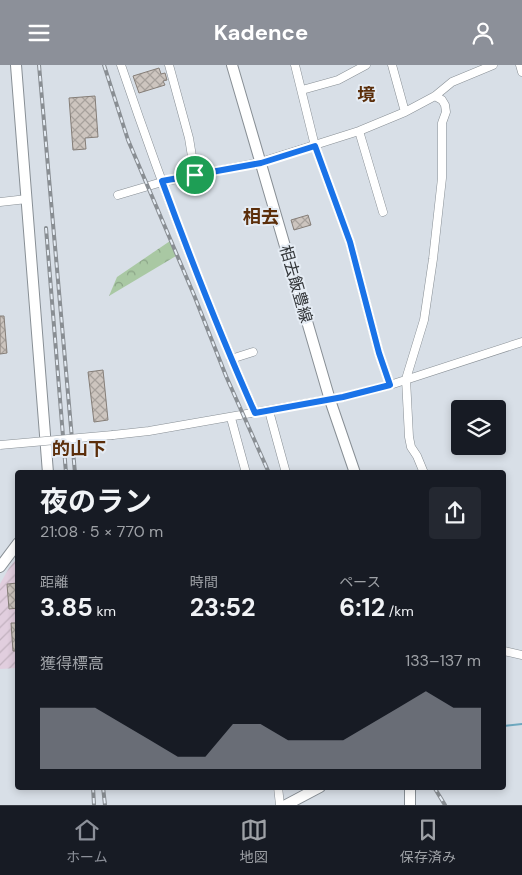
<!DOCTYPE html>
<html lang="ja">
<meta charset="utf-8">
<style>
body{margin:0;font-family:"DM Sans","Noto Sans JP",sans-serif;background:#242831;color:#f1f3f6;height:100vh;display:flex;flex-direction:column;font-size:19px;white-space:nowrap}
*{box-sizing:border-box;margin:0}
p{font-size:16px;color:#9ea1a6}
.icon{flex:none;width:28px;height:28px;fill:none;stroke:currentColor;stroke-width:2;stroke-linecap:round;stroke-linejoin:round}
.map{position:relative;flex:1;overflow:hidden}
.drawer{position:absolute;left:15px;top:405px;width:491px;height:320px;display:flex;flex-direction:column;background:#171b24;border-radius:5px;box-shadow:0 2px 8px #0003}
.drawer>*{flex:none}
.fabs{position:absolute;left:451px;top:335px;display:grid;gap:10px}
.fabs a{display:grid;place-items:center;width:55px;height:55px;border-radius:5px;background:#171b24;box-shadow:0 2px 8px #0003;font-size:25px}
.pin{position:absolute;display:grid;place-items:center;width:42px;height:42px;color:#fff;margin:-21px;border:2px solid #fff;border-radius:50%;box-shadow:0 1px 5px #0007}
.round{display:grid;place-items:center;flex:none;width:52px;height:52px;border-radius:5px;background:#242831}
.overview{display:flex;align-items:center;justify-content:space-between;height:85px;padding:0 25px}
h1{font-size:28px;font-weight:700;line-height:38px}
.metrics{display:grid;grid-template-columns:repeat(3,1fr);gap:8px;height:85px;padding:5px 25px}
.metrics div{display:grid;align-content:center}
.metrics b{font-size:25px;font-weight:700}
.metrics small{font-size:14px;font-weight:400}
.metrics p{font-size:14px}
.chart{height:140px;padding:10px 25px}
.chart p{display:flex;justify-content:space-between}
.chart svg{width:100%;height:90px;margin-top:5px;fill:#8c9099;opacity:.7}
header{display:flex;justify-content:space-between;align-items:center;height:65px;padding:0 25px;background:#8c9099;color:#fff;font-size:22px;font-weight:700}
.tab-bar{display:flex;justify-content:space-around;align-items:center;height:70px;border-top:1px solid #363941;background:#171b24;font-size:14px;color:#9ea1a6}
.tab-bar a{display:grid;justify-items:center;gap:2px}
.tab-bar .active{color:#8c9099}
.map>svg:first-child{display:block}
</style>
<header><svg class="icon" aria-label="menu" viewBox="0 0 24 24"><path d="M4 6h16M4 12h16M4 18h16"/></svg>Kadence<svg class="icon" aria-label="person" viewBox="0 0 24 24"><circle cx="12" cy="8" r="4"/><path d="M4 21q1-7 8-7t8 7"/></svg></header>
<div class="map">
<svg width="522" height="740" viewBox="0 0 522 740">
<defs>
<pattern id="industrial-furrows" width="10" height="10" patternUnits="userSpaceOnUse" patternTransform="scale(1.25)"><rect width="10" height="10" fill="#e1cede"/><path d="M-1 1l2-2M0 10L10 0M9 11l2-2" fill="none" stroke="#c2b2bf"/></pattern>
<pattern id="forest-crowns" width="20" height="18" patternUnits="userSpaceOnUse" patternTransform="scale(1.25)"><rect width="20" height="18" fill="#a9c8a3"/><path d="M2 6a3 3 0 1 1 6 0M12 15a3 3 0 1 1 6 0" fill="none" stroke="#8aa386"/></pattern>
<pattern id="building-cross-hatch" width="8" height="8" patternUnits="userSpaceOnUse" patternTransform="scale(1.25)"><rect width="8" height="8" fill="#cdc5bf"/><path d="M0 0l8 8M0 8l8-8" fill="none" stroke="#a7a19c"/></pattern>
</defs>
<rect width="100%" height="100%" fill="#d8dfe7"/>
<path fill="url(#industrial-furrows)" d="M17,493V603L0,604V519L9,503Z"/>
<path fill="url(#forest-crowns)" d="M170,176L176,191L109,231L117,212Z"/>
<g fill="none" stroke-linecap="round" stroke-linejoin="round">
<path stroke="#6da8bf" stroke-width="2" d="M504,661L522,659"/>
</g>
<path fill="url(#building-cross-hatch)" stroke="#857e78" d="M159,3L161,9L165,8L167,15L163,16L165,20L139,28L133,11Z
M95,31L98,72L85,73L86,84L73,85L69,33Z
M308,150L311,160L294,165L291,155Z
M0,251H4L7,288L0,289Z
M103,305L108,355L94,357L88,307Z
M18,518V543L9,544L7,519Z
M11,558H18V586H13Z"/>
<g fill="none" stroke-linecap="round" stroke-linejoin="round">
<defs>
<path id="street" d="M121,0C161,118 205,235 255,348
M169,0L189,73L195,110
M295,0L315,81L350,177L379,288L390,320
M392,0L405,47
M520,0L522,7
M302,25L338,15L366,0
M359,66L383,147
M118,130L162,117L261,97L359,66L405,47L435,31L452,17L493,0
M0,137L27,134
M231,294L253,287
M269,346L286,408
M231,353L246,408
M113,370L149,366L343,332L390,320L522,277
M424,408L417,391L411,382L409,372L406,314L424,255L433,194L442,113V58L446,47L445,40L442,35L435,31
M504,586L522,590
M278,722L280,740"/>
<path id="secondary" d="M16,0L48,408
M232,0L330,335L355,408
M0,502L18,478
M410,722V740
M286,740L320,722"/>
</defs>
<use href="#street" stroke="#888f95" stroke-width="9"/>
<use href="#secondary" stroke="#888f95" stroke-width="12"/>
<use href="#street" stroke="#fff" stroke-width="8"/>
<use href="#secondary" stroke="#fff" stroke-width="10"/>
<defs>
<path id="rail" d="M39,0L75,408
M104,0L128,75L194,230L226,311L269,408
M46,163L66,408
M93,722L94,740
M103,722L105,740
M434,722L445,740"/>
</defs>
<use href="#rail" stroke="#898e93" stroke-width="4"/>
<use href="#rail" stroke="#e5ecf4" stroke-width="2" stroke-dasharray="5.5" stroke-linecap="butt"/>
<defs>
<path id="street-bridge" d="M0,380L113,370"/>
</defs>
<use href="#street-bridge" stroke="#888f95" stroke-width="9" stroke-linecap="butt"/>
<use href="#street-bridge" stroke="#fff" stroke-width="8"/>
</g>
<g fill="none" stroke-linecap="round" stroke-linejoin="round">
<defs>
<path id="route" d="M315,81L350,177L379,288L390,320L343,332L255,348C221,272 191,195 162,116L261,98Z"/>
</defs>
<use href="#route" stroke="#fff" stroke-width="10"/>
<use href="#route" stroke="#1a73e8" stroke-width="6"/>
</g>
<g text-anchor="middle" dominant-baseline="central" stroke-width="4" stroke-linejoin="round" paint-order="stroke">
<g font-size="16" fill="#34373a" stroke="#e5ecf4">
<text transform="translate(296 219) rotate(74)">相去飯豊線</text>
</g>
<g font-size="18" font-weight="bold" fill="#5b2e0a" stroke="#e5ecf4">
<text x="366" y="30">境</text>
<text x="261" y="152">相去</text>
<text x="79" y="384">的山下</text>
</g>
</g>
</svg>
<div class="fabs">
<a><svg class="icon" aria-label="layers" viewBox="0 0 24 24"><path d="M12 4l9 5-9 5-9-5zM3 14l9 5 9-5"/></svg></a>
</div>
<div class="pin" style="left:195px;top:110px;background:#1e9e55"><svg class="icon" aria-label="arrive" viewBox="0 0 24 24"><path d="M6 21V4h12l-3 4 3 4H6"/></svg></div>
<section class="drawer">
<div class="overview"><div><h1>夜のラン</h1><p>21:08 · 5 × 770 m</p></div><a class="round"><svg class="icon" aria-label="share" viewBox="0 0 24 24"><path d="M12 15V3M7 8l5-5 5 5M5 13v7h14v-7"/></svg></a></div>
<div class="metrics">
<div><p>距離</p><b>3.85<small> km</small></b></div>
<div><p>時間</p><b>23:52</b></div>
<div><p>ペース</p><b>6:12<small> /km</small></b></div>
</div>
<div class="chart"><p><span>獲得標高</span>133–137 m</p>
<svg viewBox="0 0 160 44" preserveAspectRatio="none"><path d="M0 44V14L10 14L20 14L30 22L40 30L50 38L60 38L70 22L80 22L90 30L100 30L110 30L120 22L130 14L140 6L150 14L160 14V44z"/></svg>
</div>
</section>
</div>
<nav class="tab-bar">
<a class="active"><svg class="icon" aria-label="home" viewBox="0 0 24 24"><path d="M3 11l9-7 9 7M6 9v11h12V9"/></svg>ホーム</a>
<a><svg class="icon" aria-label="map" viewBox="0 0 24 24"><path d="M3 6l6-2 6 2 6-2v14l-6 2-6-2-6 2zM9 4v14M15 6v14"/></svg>地図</a>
<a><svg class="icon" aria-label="saved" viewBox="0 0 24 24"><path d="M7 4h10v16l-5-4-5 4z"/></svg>保存済み</a>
</nav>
